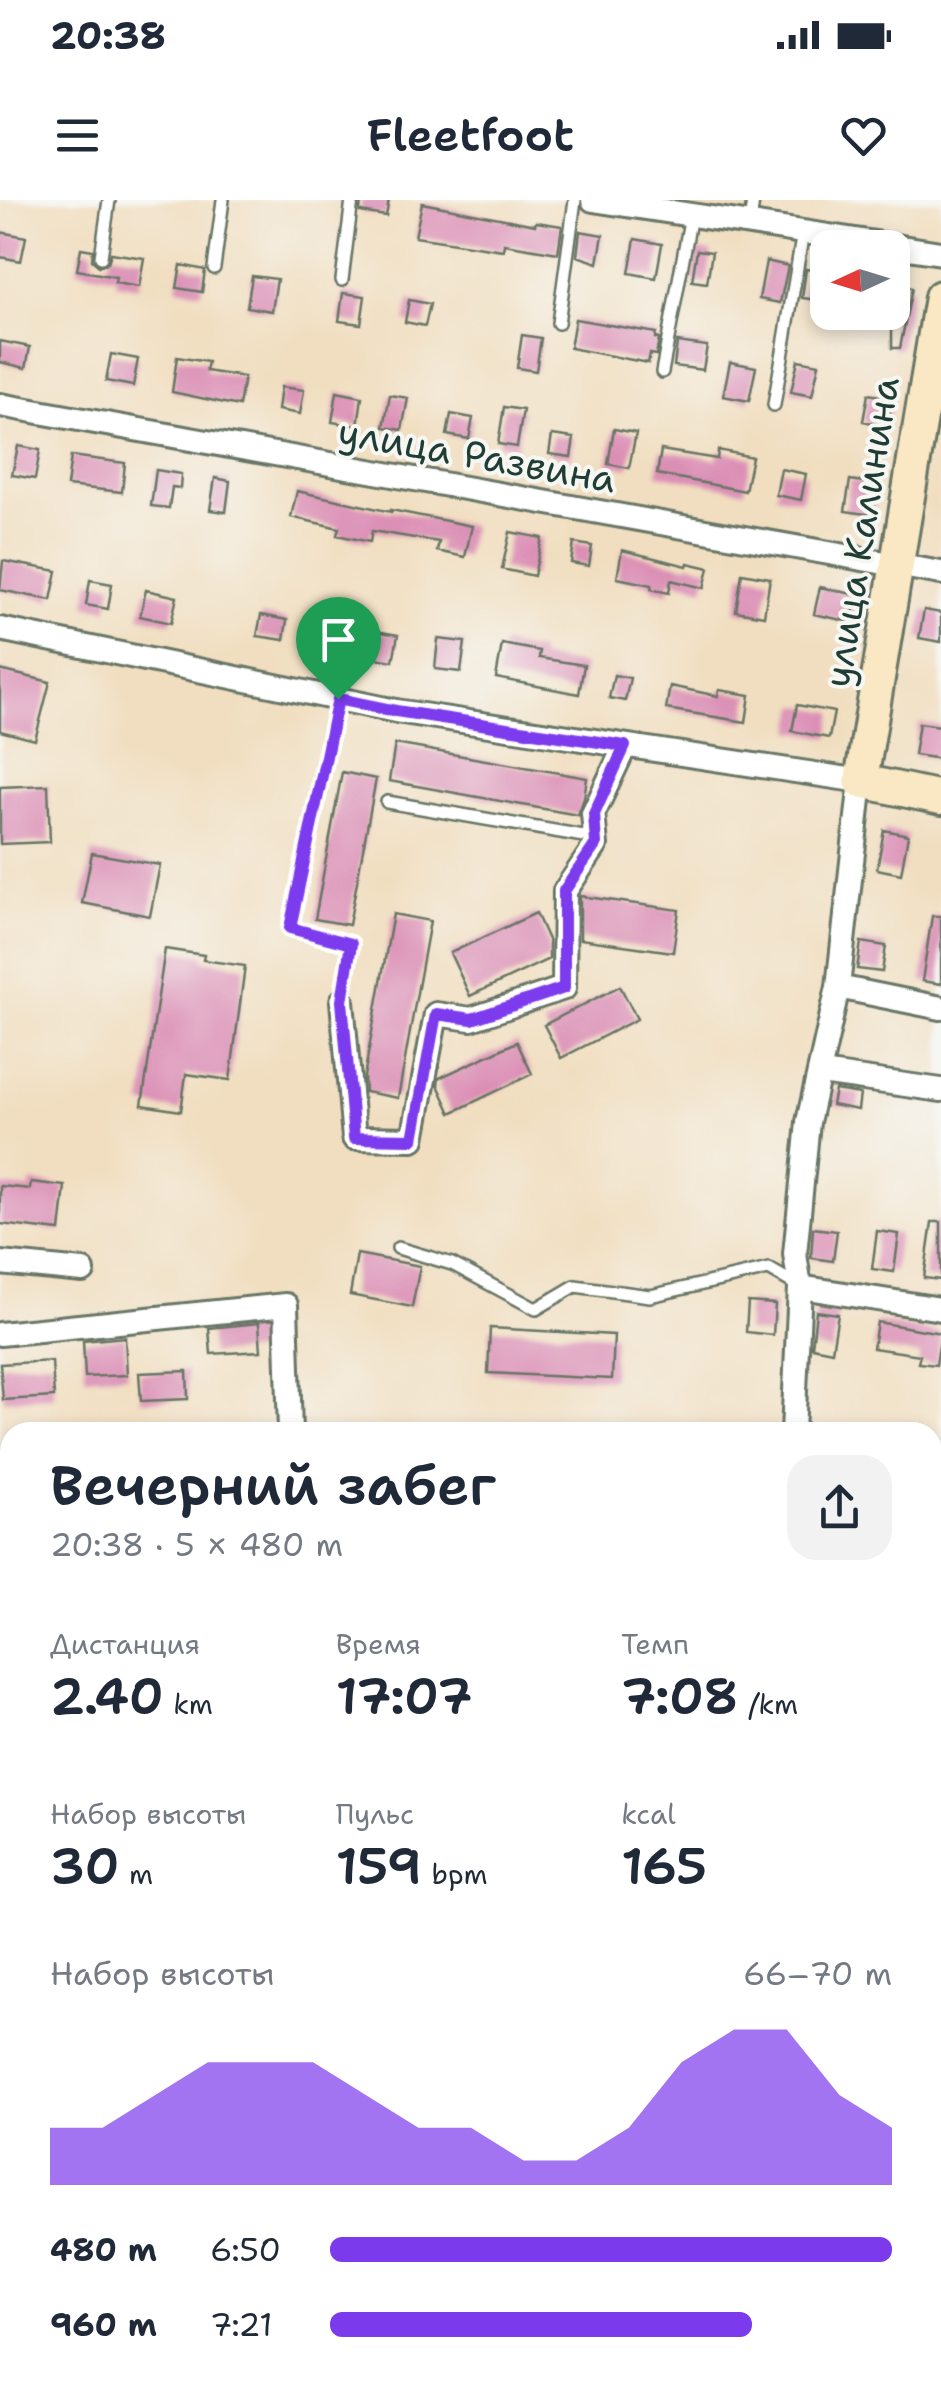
<!DOCTYPE html>
<html lang="ru">
<meta charset="utf-8">
<style>
body{margin:0;font-family:"Shantell Sans",sans-serif;background:#f2f2f3;color:#1f2937;height:100vh;display:flex;flex-direction:column;font-size:38px;white-space:nowrap}
*{box-sizing:border-box;margin:0}
p{font-size:32px;color:#747a83}
.icon{flex:none;width:55px;height:55px;fill:none;stroke:currentColor;stroke-width:2;stroke-linecap:round;stroke-linejoin:round}
.map{position:relative;flex:1;overflow:hidden}
.details{position:absolute;left:0px;top:1222px;width:942px;height:962px;display:flex;flex-direction:column;background:#fff;border-radius:30px 30px 0 0;box-shadow:0 5px 15px #0003}
.details>*{flex:none}
.needle{width:65px;rotate:266deg}
.buttons{position:absolute;left:810px;top:30px;display:grid;gap:20px}
.buttons a{display:grid;place-items:center;width:100px;height:100px;border-radius:20px;background:#fff;box-shadow:0 5px 15px #0003;font-size:50px}
.pin{position:absolute;display:grid;place-items:center;width:85px;height:85px;color:#fff;margin:-102px -42px;border-radius:50% 50% 50% 0;rotate:-45deg;box-shadow:0 0 10px #0007}
.pin .icon{rotate:45deg}
.round{display:grid;place-items:center;flex:none;width:105px;height:105px;border-radius:30px;background:#f2f2f3}
.head{display:flex;align-items:center;justify-content:space-between;height:170px;padding:0 50px}
h1{font-size:55px;font-weight:600;line-height:75px}
.figures{display:grid;grid-template-columns:repeat(3,1fr);gap:15px;height:170px;padding:10px 50px}
.figures div{display:grid;align-content:center}
.figures b{font-size:50px;font-weight:600}
.figures small{font-size:28px;font-weight:400}
.figures p{font-size:28px}
.chart{height:280px;padding:20px 50px}
.chart p{display:flex;justify-content:space-between}
.chart svg{width:100%;height:180px;margin-top:10px;fill:#7c3aed;opacity:.7}
ul{padding:0 50px;list-style:none;font-size:32px}
li{display:grid;grid-template-columns:160px 120px 1fr;align-items:center;height:75px}
li i{height:25px;border-radius:12px;background:#7c3aed}
.status{display:flex;justify-content:space-between;align-items:center;height:70px;padding:0 50px;background:#fff;direction:ltr}
.status svg{height:28px;fill:currentColor}
header{display:flex;justify-content:space-between;align-items:center;height:130px;padding:0 50px;background:#fff;font-size:45px;font-weight:600}
.map>svg:first-child{display:block}
</style>
<div class="status"><b>20:38</b><svg viewBox="0 0 49 12"><path d="M0 12V9h3v3zM5 12V6h3v6zM10 12V3h3v9zM15 12V0h3v12zM26 1h20v11H26zM47 4h2v5h-2z"/></svg></div>
<header><svg class="icon" aria-label="menu" viewBox="0 0 24 24"><path d="M4 6h16M4 12h16M4 18h16"/></svg>Fleetfoot<svg class="icon" aria-label="heart" viewBox="0 0 24 24"><path d="M12 20l-8-8c-3-5 5-10 8-4 3-6 11-1 8 4z"/></svg></header>
<div class="map">
<svg width="941" height="2184" viewBox="0 0 941 2184">
<rect width="100%" height="100%" fill="#f6f6f2"/>
<filter id="ink" filterUnits="userSpaceOnUse"><feTurbulence type="fractalNoise" baseFrequency=".01" numOctaves="2"/><feDisplacementMap in="SourceGraphic" scale="20" xChannelSelector="R" yChannelSelector="G"/><feConvolveMatrix kernelMatrix="1 2 1 2 8 2 1 2 1" color-interpolation-filters="sRGB"/></filter>
<filter id="wash" filterUnits="userSpaceOnUse"><feTurbulence type="fractalNoise" baseFrequency=".0048" numOctaves="4" result="noise"/><feDisplacementMap in="SourceGraphic" scale="40" xChannelSelector="R" yChannelSelector="G"/><feGaussianBlur stdDeviation="2.25" result="paint"/><feColorMatrix in="noise" values="0 0 0 0 0 0 0 0 0 0 0 0 0 0 0 0 0 1.4 0 .05"/><feComposite in="paint" operator="in"/></filter>
<g filter="url(#wash)">
<rect width="100%" height="100%" fill="#f1dec0"/>
<path fill="#6bab6e" stroke="#457451" stroke-width="2.5" d="M933,2112L941,2113V2184H236L235,2175H932Z"/>
<g id="blocks">
<path fill="#db8fb5" d="M361,0H389L386,16L360,12Z
M422,3L535,25L536,22L562,26L558,53L504,44L503,50L415,37Z
M580,31L603,35L598,63L577,56Z
M0,32L26,37L21,61L0,57Z
M635,39L662,44L656,78L629,73Z
M81,48L93,50L92,60L99,66L108,63L111,53L144,58L139,87L115,83L116,77L77,70Z
M697,50L712,52L707,83L692,81Z
M766,61L788,66L780,103L759,99Z
M181,65L205,70L202,92L177,88Z
M806,69L823,72L819,100L802,98Z
M252,76L277,79L272,111L247,107Z
M892,84L912,88L900,148H892Z
M343,93L365,96L361,124L339,121Z
M409,100L430,104L425,126L405,122Z
M575,119L656,133L655,138L659,139L656,155L650,154L648,163L570,148Z
M522,135L541,138L536,171L517,168Z
M0,141L30,147L26,168L0,162Z
M677,142L707,146L703,170L674,166Z
M111,154L138,159L133,186L106,181Z
M177,157L208,162L206,171L244,177L239,206L172,192Z
M798,160L819,164L812,196L791,192Z
M730,162L756,167L749,201L723,196Z
M281,187L304,190L300,214L278,210Z
M337,192L362,197L358,226L332,222Z
M868,194L892,198L887,226L863,221Z
M390,195L408,198L402,230L384,227Z
M504,207L523,210L517,247L498,244Z
M451,214L473,218L469,239L447,235Z
M614,229L636,233L629,268L608,264Z
M552,235L574,238L571,257L549,254Z
M18,246L40,250L35,279L12,275Z
M661,250L717,259L718,250L752,257L745,291L657,274Z
M71,256L125,263L122,292L67,286Z
M781,269L806,274L801,300L776,295Z
M156,270L181,274L180,288L172,287L169,308L151,306Z
M215,278L230,281L226,312L210,310Z
M850,280L877,284L873,315L845,311Z
M297,291L391,312V310L472,326L465,357L437,351L439,342L372,331L370,342L337,335L339,328L291,317Z
M510,332L542,338L534,376L502,369Z
M574,343L592,346L589,366L571,363Z
M622,350L687,366L688,363L709,368L704,388L671,380L669,393L651,389L652,385L617,378Z
M3,361L57,371L51,400L0,390Z
M742,373L770,378L764,416L736,411Z
M90,380L112,384L108,409L86,405Z
M820,387L857,395L851,422L814,414Z
M146,390L177,397L171,423L140,416Z
M924,410L941,413V442L919,438Z
M261,415L287,420L284,440L257,436Z
M325,426L375,435L376,431L398,435L393,461L321,449Z
M438,439L465,442L461,472L435,469Z
M502,444L540,451L539,458L584,465L579,494L496,478Z
M0,470L50,482L35,540L0,531Z
M614,475L630,478L625,501L609,498Z
M670,486L718,496L719,490L750,495L746,522L666,509Z
M797,505L834,512L829,538L792,531Z
M919,523L941,526V559L914,555Z
M395,544L587,578L584,598L578,615L389,581Z
M342,572L376,579L349,725L315,719Z
M48,585L50,642L0,644V587Z
M884,630L908,635L901,674L877,669Z
M92,653L160,665L150,716L82,703Z
M580,696L679,710L673,752L580,739Z
M536,713L549,742V759L470,796L450,753Z
M393,714L430,721L398,898L365,892L364,877Z
M932,716H941V784L922,781Z
M861,742L886,746L882,772L857,769Z
M165,749L204,755L203,760L245,766L230,880L186,874L181,911L142,905Z
M620,786L637,819L561,858L544,825Z
M517,842L532,874L451,913L438,885L439,878Z
M835,890L860,894L858,910L832,905Z
M31,982L65,986L60,1031L0,1024V986L30,989Z
M932,1022H941V1080L924,1078Z
M813,1028L837,1031L833,1061L811,1058Z
M877,1031L899,1034L894,1072L872,1069Z
M357,1054L420,1066L412,1107L350,1095Z
M748,1102L775,1104L773,1135L746,1132Z
M816,1111L838,1114L832,1151L812,1147Z
M877,1122L941,1133L936,1165L918,1163L920,1155L873,1148Z
M259,1123L261,1151L211,1154L209,1128Z
M490,1128L614,1135L612,1179L488,1173Z
M125,1137L127,1175L85,1177L83,1141Z
M52,1161L54,1197L3,1200L0,1164Z
M187,1171L188,1199L141,1201L139,1173Z"/>
</g>
</g>
<g filter="url(#ink)">
<use href="#blocks" fill-opacity="0" stroke="#687565" stroke-width="2.5"/>
<g fill="none" stroke-linecap="round" stroke-linejoin="round">
<defs>
<path id="lane" d="M750,24L753,0
M101,57L109,0
M214,68L223,0
M342,80L352,0
M558,123L575,0
M662,172L691,15
M774,205L803,32
M338,499L290,727L351,744L342,801
M387,602L595,638
M398,1048L452,1064L536,1109L575,1086L650,1096L769,1069L800,1087
M932,2109L941,2110"/>
<path id="street" d="M593,0L941,53
M0,205L941,373
M0,429L396,511L861,581L838,787L808,922L795,1054L800,1087L793,1232
M838,787L941,808
M342,801L354,938L413,939L436,814L471,819L564,788L565,691L596,645L593,614L625,546
M821,873L941,890
M0,1063L83,1071
M800,1087L941,1109
M0,1134L286,1105L290,1232
M932,1320L941,1322
M0,1329H10
M932,1520L941,1522
M0,1563L10,1565"/>
<path id="secondary" d="M941,97L861,581L941,598
M932,1736L941,1738
M932,1929L941,1930
M176,2184L178,2175"/>
<path id="primary" d="M0,2127L10,2132
M88,2175L105,2184"/>
</defs>
<use href="#lane" stroke="#687565" stroke-width="16"/>
<use href="#street" stroke="#687565" stroke-width="28"/>
<use href="#secondary" stroke="#687565" stroke-width="38"/>
<use href="#primary" stroke="#687565" stroke-width="40"/>
<use href="#lane" stroke="#fff" stroke-width="11"/>
<use href="#street" stroke="#fff" stroke-width="22"/>
<use href="#secondary" stroke="#fae7c3" stroke-width="32"/>
<use href="#primary" stroke="#f3c26a" stroke-width="35"/>
</g>
</g>
<g fill="none" stroke-linecap="round" stroke-linejoin="round" filter="url(#ink)">
<defs>
<path id="route" d="M338,499L396,511L625,546L594,614L596,644L564,691V788L472,819L436,814L413,939L354,938L342,801L351,744L290,728Z"/>
</defs>
<use href="#route" stroke="#fff" stroke-width="20"/>
<use href="#route" stroke="#7c3aed" stroke-width="12"/>
</g>
<g text-anchor="middle" dominant-baseline="central" stroke-width="8" stroke-linejoin="round" paint-order="stroke">
<g font-size="38" fill="#1f3d34" stroke="#f6f6f2">
<text transform="translate(477 255) rotate(10)">улица Развина</text>
<text transform="translate(861 332) rotate(-81)">улица Калинина</text>
</g>
</g>
</svg>
<div class="buttons">
<a><svg class="needle" viewBox="-14 -14 28 28"><path d="M0-13l5 13h-10z" fill="#e53935"/><path d="M0 13l5-13h-10z" fill="#747a83"/></svg></a>
</div>
<div class="pin" style="left:338px;top:499px;background:#1e9e55"><svg class="icon" aria-label="arrive" viewBox="0 0 24 24"><path d="M6 21V4h12l-3 4 3 4H6"/></svg></div>
<section class="details">
<div class="head"><div><h1>Вечерний забег</h1><p>20:38 · 5 × 480 m</p></div><a class="round"><svg class="icon" aria-label="share" viewBox="0 0 24 24"><path d="M12 15V3M7 8l5-5 5 5M5 13v7h14v-7"/></svg></a></div>
<div class="figures">
<div><p>Дистанция</p><b>2.40<small> km</small></b></div>
<div><p>Время</p><b>17:07</b></div>
<div><p>Темп</p><b>7:08<small> /km</small></b></div>
</div>
<div class="figures">
<div><p>Набор высоты</p><b>30<small> m</small></b></div>
<div><p>Пульс</p><b>159<small> bpm</small></b></div>
<div><p>kcal</p><b>165</b></div>
</div>
<div class="chart"><p><span>Набор высоты</span>66–70 m</p>
<svg viewBox="0 0 160 44" preserveAspectRatio="none"><path d="M0 44V30L10 30L20 22L30 14L40 14L50 14L60 22L70 30L80 30L90 38L100 38L110 30L120 14L130 6L140 6L150 22L160 30V44z"/></svg>
</div>
<ul>
<li><b>480 m</b>6:50<i style="width:100%"></i></li>
<li><b>960 m</b>7:21<i style="width:75%"></i></li>
</ul>
</section>
</div>
